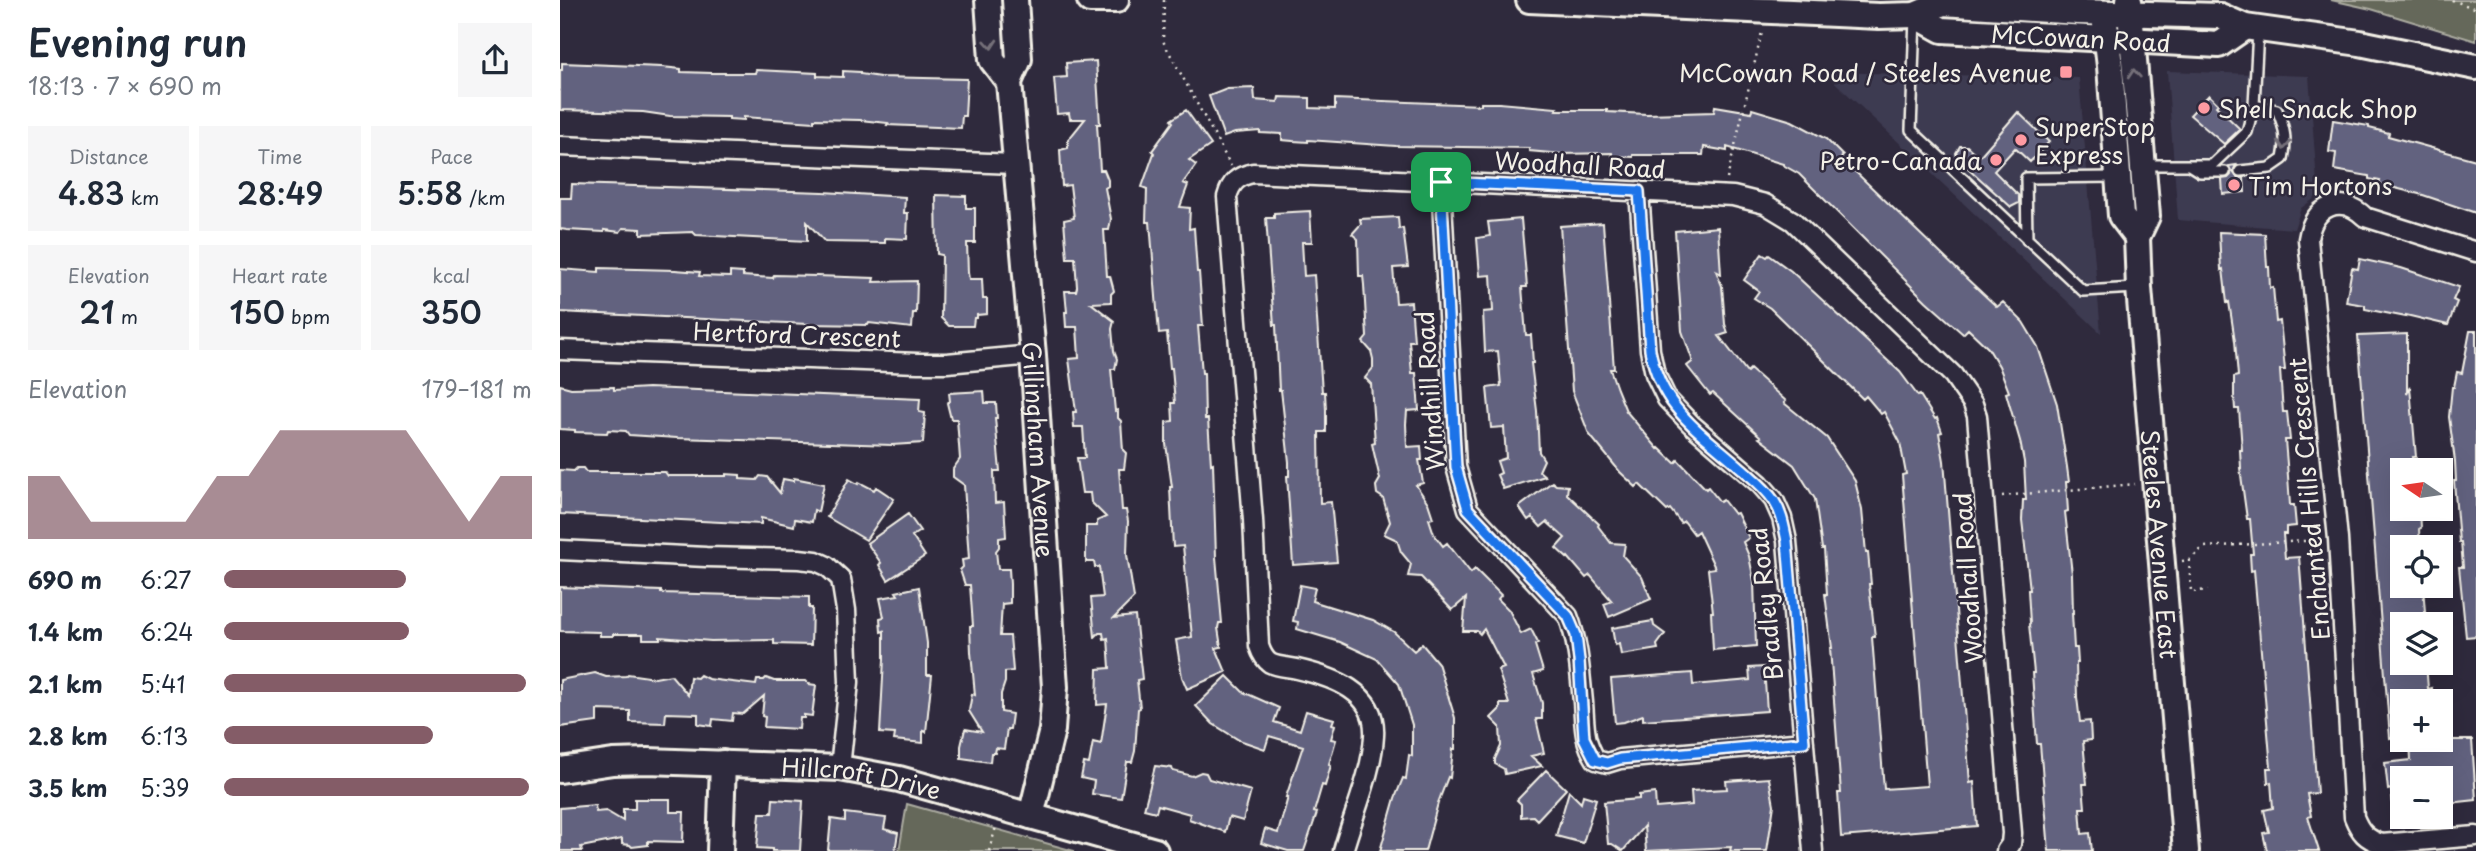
<!DOCTYPE html>
<meta charset="utf-8">
<style>
body{margin:0;font-family:"Playpen Sans",sans-serif;background:#f6f6f7;color:#1f2937;height:100vh;display:flex;flex-direction:column;font-size:26px;white-space:nowrap}
*{box-sizing:border-box;margin:0}
p{font-size:23px;color:#747a83}
.icon{flex:none;width:38px;height:38px;fill:none;stroke:currentColor;stroke-width:2;stroke-linecap:round;stroke-linejoin:round}
.map{position:relative;flex:1;overflow:hidden}
.side{display:flex;flex-direction:column;background:#fff;width:560px}
.side>*{flex:none}
.needle{width:46px;rotate:283deg}
.tools{position:absolute;left:1830px;top:458px;display:grid;gap:14px}
.tools a{display:grid;place-items:center;width:63px;height:63px;border-radius:0px;background:#fff;box-shadow:0 7px 28px #0002;font-size:35px}
.pin{position:absolute;display:grid;place-items:center;width:60px;height:60px;color:#fff;margin:-30px;border-radius:14px;box-shadow:0 4px 10px #0006}
.round{display:grid;place-items:center;flex:none;width:74px;height:74px;border-radius:0px;background:#f6f6f7}
.overview{display:flex;align-items:center;justify-content:space-between;height:119px;padding:0 28px}
h1{font-size:38px;font-weight:600;line-height:52px}
.stats{display:grid;grid-template-columns:repeat(3,1fr);gap:10px;height:119px;padding:7px 28px}
.stats div{display:grid;align-content:center;border-radius:0px;background:#f6f6f7;text-align:center}
.stats b{font-size:30px;font-weight:600}
.stats small{font-size:19px;font-weight:400}
.stats p{font-size:19px}
.chart{height:196px;padding:14px 28px}
.chart p{display:flex;justify-content:space-between}
.chart svg{width:100%;height:126px;margin-top:7px;fill:#845c67;opacity:.7}
ul{padding:0 28px;list-style:none;font-size:23px}
li{display:grid;grid-template-columns:112px 84px 1fr;align-items:center;height:52px}
li i{height:18px;border-radius:9px;background:#845c67}
main{display:flex;flex:1;min-height:0}
.map>svg:first-child{display:block}
</style>
<main>
<section class="side">
<div class="overview"><div><h1>Evening run</h1><p>18:13 · 7 × 690 m</p></div><a class="round"><svg class="icon" aria-label="share" viewBox="0 0 24 24"><path d="M12 15V3M7 8l5-5 5 5M5 13v7h14v-7"/></svg></a></div>
<div class="stats">
<div><p>Distance</p><b>4.83<small> km</small></b></div>
<div><p>Time</p><b>28:49</b></div>
<div><p>Pace</p><b>5:58<small> /km</small></b></div>
</div>
<div class="stats">
<div><p>Elevation</p><b>21<small> m</small></b></div>
<div><p>Heart rate</p><b>150<small> bpm</small></b></div>
<div><p>kcal</p><b>350</b></div>
</div>
<div class="chart"><p><span>Elevation</span>179–181 m</p>
<svg viewBox="0 0 160 44" preserveAspectRatio="none"><path d="M0 44V22L10 22L20 38L30 38L40 38L50 38L60 22L70 22L80 6L90 6L100 6L110 6L120 6L130 22L140 38L150 22L160 22V44z"/></svg>
</div>
<ul>
<li><b>690 m</b>6:27<i style="width:59%"></i></li>
<li><b>1.4 km</b>6:24<i style="width:60%"></i></li>
<li><b>2.1 km</b>5:41<i style="width:98%"></i></li>
<li><b>2.8 km</b>6:13<i style="width:68%"></i></li>
<li><b>3.5 km</b>5:39<i style="width:99%"></i></li>
</ul>
</section>
<div class="map">
<svg width="1916" height="851" viewBox="0 0 1916 851">
<rect width="100%" height="100%" fill="#2f2a3d"/>
<filter id="ink" filterUnits="userSpaceOnUse"><feTurbulence type="fractalNoise" baseFrequency=".0143" numOctaves="2"/><feDisplacementMap in="SourceGraphic" scale="14" xChannelSelector="R" yChannelSelector="G"/><feConvolveMatrix kernelMatrix="1 2 1 2 8 2 1 2 1" color-interpolation-filters="sRGB"/></filter>
<g filter="url(#ink)">
<path fill="#3e3b51" d="M1607,71L1749,76L1758,196L1741,208L1734,229L1618,220Z
M1264,72L1519,78L1541,333Z"/>
<path fill="#65685a" stroke="#acaca1" stroke-width="2" d="M1771,0H1916V41L1811,9Z
M347,804L514,851H339Z"/>
<path fill="#62627f" stroke="#f4f1e8" stroke-width="2" d="M536,61L540,124H537L540,170H544L548,180V186L545,188L551,219L549,230H544L547,276H550L554,291L551,294V302L531,303L554,321L552,329L554,351L557,359L555,369H551L555,411L558,410V418L561,421L563,450L566,453L564,469H559L562,510H566L568,521L567,555L574,598L554,618L575,616L582,679L577,680L580,708L578,709L575,751L572,762H567L561,798L532,794L534,781L521,778L524,763L529,764L533,742L541,744L547,704L537,705L538,669L550,668L548,638L544,639L543,633H539L535,637L531,598L543,597L539,567H535L534,562H526V526H537V521L546,517L531,502L530,493H522L517,458H525L523,427H514L513,412H516L509,359L519,358L517,327H506L505,312H507L505,291H516L517,287L515,258H507L504,220L514,218L510,185L502,186L500,150L508,148V140L525,119H510L509,113L497,114L494,78L507,77L506,63Z
M2,63L102,67L121,69V72L152,73H195L196,70L257,73V76L283,77V71L300,72V74L320,77L407,79L405,116H402L401,128L327,125L328,123L300,120L254,119V122L184,117V120L169,119V117L110,116L83,112L0,110V70H2Z
M694,88L695,100L718,102L719,97L750,98V108L775,109V99L921,105V103H939L997,108L996,110H1047V112L1087,114L1154,112L1155,106L1191,112L1192,109L1232,121L1266,139L1283,156L1281,158L1405,277L1437,307L1443,302L1463,322L1478,347L1497,404L1507,467L1509,482H1506L1508,511L1505,512L1512,574L1513,613H1512L1514,648H1517L1518,663H1516L1517,697L1520,722L1530,721L1531,740L1523,741L1527,784H1523L1525,808H1520L1522,834L1530,833L1532,851H1489L1480,744H1477L1472,673H1474L1469,624L1470,623L1468,590H1470L1462,520L1463,500H1466L1464,462L1460,441L1446,393L1449,392L1439,366L1428,348L1408,329L1403,334L1366,301L1239,174L1223,165V164L1167,147V151L1144,147L1143,155H1073V157L1052,156V153L1002,154L969,151V148L836,146L748,140V142L733,141L722,140V134L700,133V131L675,133L664,137L649,96L667,89Z
M1649,95L1658,104L1656,106L1680,129L1664,144L1630,115Z
M626,110L651,145L629,160L636,165L623,183L628,185L620,207L630,208L629,229L634,228L637,272H639L643,326H638L642,373H644L645,419H648L651,464L653,463L656,557L662,623H659L658,628L661,647L656,648L666,672L627,689L622,677L616,640L632,637L623,546L613,547L610,487H612L606,444V422L613,421L612,403H615L612,368H610L607,333L599,334L590,222H586L587,189L582,187L594,153L592,151L613,122L611,120Z
M1458,112L1489,142L1470,162L1455,148L1434,171L1459,196V203L1451,207L1397,158L1396,153L1400,146H1407L1419,157Z
M1773,120L1809,126V128L1829,133L1828,136L1916,160V213L1863,195L1819,184L1820,181L1809,179V176L1774,170L1776,153L1769,152Z
M1676,165L1673,172L1677,177L1684,178L1685,192L1663,194L1662,179L1668,178L1671,175L1669,166Z
M12,184L263,192L345,197L344,213H348L347,239L325,238V243L265,242L247,222V241L136,235L133,232L81,234V229L63,228L60,232L44,230V232L7,230L0,229V198H11Z
M376,195L406,196V208H415V243H407L408,273L409,279H422L423,299H427V314L417,315V318H414L413,326H389L381,318L382,255L377,254Z
M750,211L752,242H742L744,276L754,275L762,392H765L766,410V432H759L760,503L771,502L777,562L733,565L727,476H729V462L721,390H719L716,325H714L706,218H714V213Z
M838,217L839,229L843,228L848,267L833,268L836,303L851,302L854,341H849L852,373H856L859,410L847,411L846,424L847,447L861,446L862,460H859L863,483L856,485L868,503L873,518L869,519L874,534L883,546L887,543L911,573L915,569L941,595L938,599L949,610L961,634L971,629L978,643L975,645L983,671L973,674L982,703V719H976L984,753L971,756L982,766L945,774L944,769L935,764V759L941,746L940,727L931,718L940,709V704H949L938,670L944,668L924,629L920,634L917,631H903L906,598L892,610L861,577L848,576L851,564L841,552L837,540L824,534L830,522L823,498L817,494L816,486L820,479L812,444L815,443L811,384L805,378L813,368V359L811,351L803,342L807,337L804,285L803,276H799L798,239L792,234L801,224L800,219Z
M961,219L967,287H962L966,335H971L973,363H971L977,411L979,452L984,460L979,471L985,476L943,489L937,475L941,473L937,461L946,458L944,427L931,428L927,388L941,386L938,351L925,352L923,312L933,311L931,275L920,276L917,238L930,236L928,222Z
M1043,223L1054,369H1050L1057,389L1066,411L1098,449L1099,448L1115,463L1118,460L1146,489L1148,487L1160,502L1163,500L1174,514L1177,513L1189,538L1183,542L1189,556L1194,581L1196,646L1153,650L1151,612H1153L1148,569L1155,568L1138,531L1134,534L1124,521L1121,523L1110,509L1107,511L1079,484L1076,487L1060,472L1029,434L1012,391L1000,226Z
M1158,227L1161,274L1156,271L1162,286L1165,324L1168,333L1159,336L1187,372L1190,369L1226,401L1224,403L1267,438L1295,481L1302,510L1306,553H1308L1311,584H1309L1315,637H1312L1324,789L1367,786L1342,475L1346,474L1340,442L1324,412L1321,414L1306,396L1303,399L1210,308L1194,298L1199,291L1184,280L1202,254L1207,257L1209,255L1231,271L1340,372L1358,396L1360,395L1375,419L1377,418L1382,432L1379,433L1384,461L1410,783L1414,782L1417,826L1281,837L1278,793H1281L1270,648H1272L1265,594H1267L1264,549H1262L1255,499L1234,465L1199,438L1201,437L1153,393L1150,395L1127,366L1132,362V359L1122,331L1115,231Z
M1659,232L1705,234L1707,267H1709L1710,288L1713,287L1716,322L1720,321L1725,370H1720L1721,385L1723,412H1727L1730,440H1725L1728,476L1730,505H1734L1736,526L1726,527V534H1723L1725,558L1739,557L1740,568L1757,793L1747,794L1751,816L1748,817L1759,851H1707L1703,833L1709,832L1704,810L1713,808L1711,782L1708,783L1707,768H1711L1694,570L1691,571L1690,554H1693L1690,519H1687L1680,468H1681L1680,450H1682L1679,409H1675L1674,395V377L1678,376L1675,341L1669,302L1667,303L1663,269L1661,270Z
M1800,259L1841,268L1899,287L1893,300L1897,302L1888,325L1846,315V317L1805,309V305L1786,302L1792,268L1798,269Z
M39,268L115,270L140,272L139,276L170,277V272L183,273V276L213,278L214,275L257,276L314,278L313,282L357,281L356,313H353L352,328L309,323L308,325L248,324L0,312V269L39,272Z
M1910,331H1916V636L1906,637L1899,567H1903L1901,542H1899L1894,481H1896L1895,461L1889,417L1892,387H1894L1897,372L1902,373Z
M1847,334V394L1850,387L1856,457H1852L1853,471H1843V509H1860L1861,528L1859,529L1860,548H1843V586H1863L1866,625H1843V663H1866L1868,689L1872,688L1873,702H1843V736L1830,738L1798,336Z
M0,385L11,388L54,387V390L88,388L360,399L359,412L365,413L363,443L332,445L117,438L69,435L66,431L48,430L47,433L15,432V430L0,429Z
M424,391L425,403H436L437,418H435L440,471H434L435,503L444,502L446,537L439,538V547L436,551L438,569H449L450,584V603L442,604L440,636H450L453,671L445,672V682L441,694V712L452,714L450,729H447L444,749L436,748L435,753H431L430,762L401,758V746L405,729L422,732L409,711L412,694L415,695L411,652L410,626H413L410,585H405L400,570L403,567L402,560L409,559L404,485L393,477V469L400,459L397,419H391L387,403L390,401L389,393Z
M17,468H23L26,472H105L108,476H166V474L180,475V479L197,480L200,476L207,477L220,493L223,479L234,481V478L264,484L258,512L254,510L252,522L235,519L234,526L201,518V524L0,514V470L14,471Z
M289,479L298,484L299,482L314,490L316,487L334,499L306,540L267,517Z
M992,482L996,485L1008,486L1007,494L1039,524L1038,526L1051,543L1065,544L1063,556L1082,577L1091,599L1049,617L1044,604L1052,601L1030,575L1026,578L1008,557L1007,558L996,548L1005,538L987,522L981,527L972,517L968,520L959,507Z
M348,514L360,531L352,536L365,556L328,580L319,565L321,563L307,543Z
M740,585L755,588L752,601L813,620L834,632L854,651L862,644L878,663L895,718V749H893L890,778L888,777L878,803L865,851H820L835,798L843,778L846,779L849,755L852,756V725L839,684L817,659L780,642L737,629L738,622L733,621Z
M0,587L101,591V593L249,597V608H252L251,645L214,644V640L151,641L100,637V639H83V634H53V636H40V632L0,631Z
M359,587L367,643V675H372L366,732L363,731V743L334,740L335,734L320,733L324,659V631L321,632L320,618L324,617L320,598L338,595L336,592Z
M1093,621L1094,626L1105,634L1097,645L1098,649L1061,655L1059,644L1055,645L1052,628Z
M1204,667L1207,711L1083,720V715L1064,722L1055,723L1051,679L1132,673L1133,685L1190,680L1189,668Z
M35,673L46,677L66,676L68,674L95,678L111,675L128,695L130,677L137,678L140,675L148,679L196,685L197,680H204L206,678L214,681H246L249,684L256,685L252,716L244,715V718H240L239,729L204,727L205,717L202,716L204,696L183,714L173,713L172,721L153,719L152,726L138,724V714L106,713L105,723L70,722V711L37,710V722L0,727V680Z
M667,676L683,692L719,708L714,722L740,730L746,711L774,719L772,724L775,725L771,739L776,740L769,764L771,765L765,786L762,785L754,812L757,813L744,851H728L701,843L705,829L718,833L728,797H726L743,746L709,736L705,749L679,740L653,724L636,706Z
M1850,740H1912L1916,800L1881,804V779H1843V813H1834L1831,789L1828,790L1825,763L1851,760Z
M595,766L612,768L613,771L632,776L641,772L646,773L649,779L691,791L683,821L669,817L665,832L629,819L630,814L598,805L596,812L584,809Z
M986,770L1006,789L977,820L973,816L961,817V804L957,800Z
M1209,778L1214,805L1207,851H1170L1171,847L1086,851L1084,826L1063,851L1052,844H1048L1044,802L1079,799V795L1095,793L1096,808L1132,805L1131,791L1167,789L1166,781Z
M1009,791L1021,803L1023,795L1036,799L1023,843L996,836Z
M75,799H110V812H124L123,842L88,841V845L72,847L70,845L62,844V839L21,847L22,851H0V808L35,805L36,812L46,811L63,821V809H75Z
M213,799L243,801L240,851H212V849L197,848L200,813H212Z
M285,813L326,818L324,829L338,833L335,851L268,850L271,819L285,821Z"/>
<g fill="none" stroke-linecap="round" stroke-linejoin="round">
<defs>
<path id="lane" d="M1355,17L1351,130L1523,291L1576,288
M1586,165H1652L1687,132L1694,105L1698,30
M1629,165L1640,172H1665
M1680,171L1710,168L1723,159C1727,140 1725,128 1717,110L1694,105
M1467,240L1466,178L1556,177"/>
<path id="street" d="M0,146L455,164
M881,182L896,467L908,509L1008,616C1019,644 1020,673 1023,702C1025,726 1023,739 1036,760L1047,763L1060,759L1244,742
M1079,191L1090,350L1095,374L1107,399L1131,424L1200,484L1214,500L1222,518L1227,541L1253,851
M1916,252L1805,217C1780,193 1753,207 1748,239L1778,539L1794,817C1800,832 1806,839 1822,844L1916,836
M0,350L358,363H387L473,355
M0,550L146,557L239,559L256,561L267,566L281,579L286,610L289,682L280,768
M783,851C793,815 812,773 814,736C817,691 772,677 737,669C728,667 718,667 710,663C704,659 701,652 699,646L693,520L667,197C671,182 678,176 693,173L1173,196L1205,204L1233,221L1393,375L1413,404L1417,416L1452,833L1451,844L1446,851"/>
<g id="secondary">
<path d="M428,0L432,60L449,82"/>
<path id="s1" d="M455,0L459,59L449,82L473,355L495,687L492,730L471,816"/>
<path d="M530,0H556"/>
<path d="M969,0L1319,16L1355,15L1383,3L1518,12L1660,16L1685,27L1800,43L1916,67"/>
<path id="s2" d="M1569,0L1587,216L1577,237L1579,288L1626,851"/>
<path id="s3" d="M1355,15L1382,30L1659,45L1685,27"/>
<path d="M1545,24L1550,66L1561,216L1577,237"/>
<path id="s4" d="M0,770L53,762L88,761L280,768L339,779L595,851"/>
<path d="M160,851L163,763"/>
</g>
</defs>
<use href="#lane" stroke="#f4f1e8" stroke-width="14"/>
<use href="#street" stroke="#f4f1e8" stroke-width="23"/>
<use href="#secondary" stroke="#f4f1e8" stroke-width="30"/>
<path stroke="#f4f1e8" stroke-width="2.5" stroke-dasharray="2 5" stroke-linecap="butt" d="M604,0L603,41L671,166
M1892,0L1916,9
M1167,179L1202,32
M1442,496L1575,484
M1629,560L1631,592L1648,590
M1622,561L1629,560L1644,547L1761,540
M429,851L436,827"/>
<use href="#lane" stroke="#2f2a3d" stroke-width="9"/>
<use href="#street" stroke="#2f2a3d" stroke-width="18"/>
<use href="#secondary" stroke="#2f2a3d" stroke-width="24"/>
</g>
<defs><path id="oneway-chevron" d="M-2-3.5L2.5 0L-2 3.5" fill="none" stroke-width="1.6" stroke-linecap="round" stroke-linejoin="round" transform="scale(1.75)"/></defs>
<g stroke="#747079">
<use href="#oneway-chevron" transform="translate(431 44) rotate(86)"/>
<use href="#oneway-chevron" transform="translate(1574 74) rotate(-94)"/>
<use href="#oneway-chevron" transform="translate(1724 145) rotate(95)"/>
</g>
</g>
<g fill="none" stroke-linecap="round" stroke-linejoin="round" filter="url(#ink)">
<defs>
<path id="route" d="M881,182L1079,191L1090,350C1102,409 1137,429 1179,466C1191,477 1205,487 1214,501C1222,513 1224,527 1227,541L1244,742L1060,759L1047,763L1035,760L1024,738L1019,660L1016,635L1008,616L908,509L896,467Z"/>
</defs>
<use href="#route" stroke="#fff" stroke-width="14"/>
<use href="#route" stroke="#1a73e8" stroke-width="9"/>
</g>
<g fill="#ff9aa2" stroke="#2f2a3d" stroke-width="2.5">
<rect x="1499" y="65" width="14" height="14" rx="3.5"/>
<circle cx="1644" cy="108" r="7"/>
<circle cx="1461" cy="140" r="7"/>
<circle cx="1436" cy="160" r="7"/>
<circle cx="1674" cy="185" r="7"/>
</g>
<g text-anchor="middle" dominant-baseline="central" stroke-width="5" stroke-linejoin="round" paint-order="stroke">
<g font-size="24" fill="#f4f1e8" stroke="#2f2a3d">
<text stroke="none"><textPath href="#s3" startOffset="170">McCowan Road</textPath></text>
<text transform="translate(1020 164) rotate(3)">Woodhall Road</text>
<text transform="translate(237 334) rotate(2)">Hertford Crescent</text>
<text transform="translate(869 391) rotate(-94)">Windhill Road</text>
<text stroke="none"><textPath href="#s1" startOffset="453">Gillingham Avenue</textPath></text>
<text transform="translate(1748 499) rotate(-95)">Enchanted Hills Crescent</text>
<text stroke="none"><textPath href="#s2" startOffset="548">Steeles Avenue East</textPath></text>
<text transform="translate(1407 578) rotate(-94)">Woodhall Road</text>
<text transform="translate(1205 604) rotate(-96)">Bradley Road</text>
<text stroke="none"><textPath href="#s4" startOffset="303">Hillcroft Drive</textPath></text>
</g>
<g font-size="24" fill="#f4f1e8" stroke="#2f2a3d" text-anchor="start">
<text x="1492" y="72" text-anchor="end">McCowan Road / Steeles Avenue</text>
<text x="1658" y="108">Shell Snack Shop</text>
<text x="1475" y="126">SuperStop<tspan x="1475" dy="28">Express</tspan></text>
<text x="1422" y="160" text-anchor="end">Petro-Canada</text>
<text x="1688" y="185">Tim Hortons</text>
</g>
</g>
</svg>
<div class="tools">
<a><svg class="needle" viewBox="-14 -14 28 28"><path d="M0-13l5 13h-10z" fill="#e53935"/><path d="M0 13l5-13h-10z" fill="#747a83"/></svg></a>
<a><svg class="icon" aria-label="locate" viewBox="0 0 24 24"><circle cx="12" cy="12" r="6"/><path d="M12 2v4M12 18v4M2 12h4M18 12h4"/></svg></a>
<a><svg class="icon" aria-label="layers" viewBox="0 0 24 24"><path d="M12 4l9 5-9 5-9-5zM3 14l9 5 9-5"/></svg></a>
<a>+</a>
<a>−</a>
</div>
<div class="pin" style="left:881px;top:182px;background:#1e9e55"><svg class="icon" aria-label="arrive" viewBox="0 0 24 24"><path d="M6 21V4h12l-3 4 3 4H6"/></svg></div>
</div>
</main>
